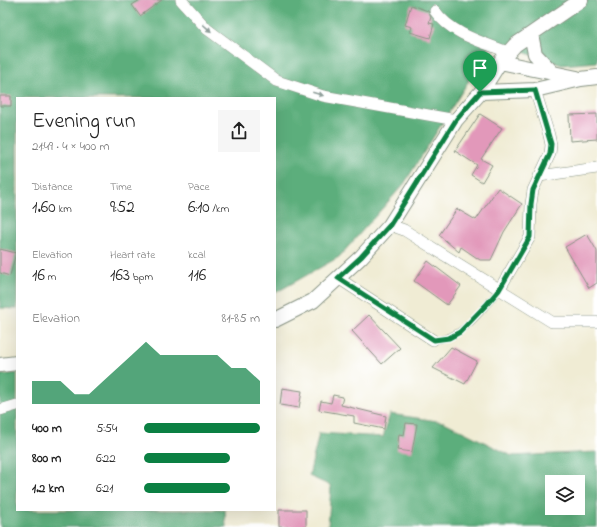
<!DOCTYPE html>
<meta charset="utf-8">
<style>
body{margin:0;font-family:"Indie Flower",sans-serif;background:#f6f6f6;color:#222;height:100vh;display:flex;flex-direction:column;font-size:15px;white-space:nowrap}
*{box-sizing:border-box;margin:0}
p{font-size:13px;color:#767676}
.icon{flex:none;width:22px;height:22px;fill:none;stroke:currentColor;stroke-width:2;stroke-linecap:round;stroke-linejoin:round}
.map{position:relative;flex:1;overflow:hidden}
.drawer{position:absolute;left:16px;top:97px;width:260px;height:414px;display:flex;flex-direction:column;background:#fff;border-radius:0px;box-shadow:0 4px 16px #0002}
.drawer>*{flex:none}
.tools{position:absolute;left:545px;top:475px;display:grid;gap:8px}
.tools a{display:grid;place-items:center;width:40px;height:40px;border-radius:0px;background:#fff;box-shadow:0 4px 16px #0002;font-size:20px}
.pin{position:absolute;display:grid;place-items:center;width:34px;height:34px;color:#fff;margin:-41px -17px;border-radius:50% 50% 50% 0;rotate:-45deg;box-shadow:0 0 4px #0007}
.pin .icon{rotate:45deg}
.round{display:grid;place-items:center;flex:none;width:42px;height:42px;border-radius:0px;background:#f6f6f6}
.headline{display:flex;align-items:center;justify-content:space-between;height:68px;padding:0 16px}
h1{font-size:22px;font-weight:600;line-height:30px}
.metrics{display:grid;grid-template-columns:repeat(3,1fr);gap:6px;height:68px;padding:4px 16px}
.metrics div{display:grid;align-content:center}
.metrics b{font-size:17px;font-weight:600}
.metrics small{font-size:11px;font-weight:400}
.metrics p{font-size:11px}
.chart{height:112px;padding:8px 16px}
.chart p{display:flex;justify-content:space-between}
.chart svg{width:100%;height:72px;margin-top:4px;fill:#0b8043;opacity:.7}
ul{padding:0 16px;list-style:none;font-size:13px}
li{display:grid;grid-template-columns:64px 48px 1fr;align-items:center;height:30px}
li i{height:10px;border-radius:5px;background:#0b8043}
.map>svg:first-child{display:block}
</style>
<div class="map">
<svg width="597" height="527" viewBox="0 0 597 527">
<rect width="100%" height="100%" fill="#fff"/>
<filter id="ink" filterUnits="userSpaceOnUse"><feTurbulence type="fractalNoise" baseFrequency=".025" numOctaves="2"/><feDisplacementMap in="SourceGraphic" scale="8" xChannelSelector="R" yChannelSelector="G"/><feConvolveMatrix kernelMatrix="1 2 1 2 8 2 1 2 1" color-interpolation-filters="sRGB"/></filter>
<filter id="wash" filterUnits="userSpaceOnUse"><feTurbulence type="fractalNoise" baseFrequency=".012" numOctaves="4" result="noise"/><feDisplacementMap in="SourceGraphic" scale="16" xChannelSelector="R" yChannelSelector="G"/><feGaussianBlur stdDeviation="0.9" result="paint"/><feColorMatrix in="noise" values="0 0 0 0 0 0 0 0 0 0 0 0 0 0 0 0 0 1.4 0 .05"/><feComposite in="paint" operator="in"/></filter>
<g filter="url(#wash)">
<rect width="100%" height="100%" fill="#f0ecd4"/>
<path fill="#5cae7b" stroke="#3e7658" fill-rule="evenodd" d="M0,0H597V62L562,65L493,42L404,184L339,257L275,293V98H17V309L0,308Z
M17,373V510H225L226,527H0V375Z
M390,414L444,422L512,456L597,452V527H328L331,486L309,476L319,433L383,437ZM552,482H578V508H552Z"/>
<g id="blocks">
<path fill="#e298ba" d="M140,0H162L140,16L132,5Z
M411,5L428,11L431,17L429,23L434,24L430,38L410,32L412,27L405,25Z
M0,96H11V106H0Z
M480,114L502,128L481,159L492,165L482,182L471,175L477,165L455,151Z
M597,114V139L570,141L569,115Z
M498,188L522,204L504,232L491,260H480L461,247L459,252L439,235L457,209L476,220Z
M587,234L597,251V283L589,288L565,247Z
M0,249L16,253L10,276L0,273Z
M428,261L461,286L447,305L414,281Z
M369,315L400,348L382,364L352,331Z
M451,347L477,361L465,384L433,368Z
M282,388L302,391L299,408L280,405Z
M333,395L343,397L341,405L386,416L384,429L354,423V416L319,410L321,401L331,403Z
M406,423L417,424L412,452L397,450L399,434L404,435Z
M279,510H306V527H279Z"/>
</g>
</g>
<g filter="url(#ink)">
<use href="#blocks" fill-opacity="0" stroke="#889484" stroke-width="1"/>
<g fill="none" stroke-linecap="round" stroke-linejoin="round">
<defs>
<path id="service" d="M433,340C462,340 482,310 499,290"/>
<path id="minor" d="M181,0L207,29L277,81L323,96L456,120
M435,11C451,34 482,42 508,52
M539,176L597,168
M390,225L404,230L552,322H597
M338,278L433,340
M499,290L530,237L531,204L533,190L550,154L551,145L549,135L535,90
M0,410L17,405"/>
<path id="tertiary" d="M531,34L535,54L553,73
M500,62L577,78
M481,92L535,90L581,79L597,77
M275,320L313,301L361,257L390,225L456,120L481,92L500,62L515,45L581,0
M0,365L17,363"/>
</defs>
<use href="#service" stroke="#889484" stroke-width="7"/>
<use href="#minor" stroke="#889484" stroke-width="12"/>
<use href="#tertiary" stroke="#889484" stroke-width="16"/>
<use href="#service" stroke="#fff" stroke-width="5.5"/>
<use href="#minor" stroke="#fff" stroke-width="11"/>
<use href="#tertiary" stroke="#fff" stroke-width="14"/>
</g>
<defs><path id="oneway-solid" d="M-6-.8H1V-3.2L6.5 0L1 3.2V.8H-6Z"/></defs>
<g fill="#8f9e9a">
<use href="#oneway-solid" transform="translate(207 28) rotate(42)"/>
<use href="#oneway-solid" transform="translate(318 94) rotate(17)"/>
</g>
</g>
<g fill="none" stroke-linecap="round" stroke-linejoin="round" filter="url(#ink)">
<defs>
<path id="route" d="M535,90L551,144L550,154L533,190L531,204L530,237L499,290L487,304L460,332L449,338L434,340L338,278L361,257L390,225L456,120L480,92Z"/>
</defs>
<use href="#route" stroke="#fff" stroke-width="8"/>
<use href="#route" stroke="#0b8043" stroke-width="5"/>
</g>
</svg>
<div class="tools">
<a><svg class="icon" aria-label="layers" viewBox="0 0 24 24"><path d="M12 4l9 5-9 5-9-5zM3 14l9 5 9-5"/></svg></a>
</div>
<div class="pin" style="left:480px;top:92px;background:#1e9e55"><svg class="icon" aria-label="arrive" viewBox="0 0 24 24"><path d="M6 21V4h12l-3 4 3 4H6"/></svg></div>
<section class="drawer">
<div class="headline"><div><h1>Evening run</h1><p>21:49 · 4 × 400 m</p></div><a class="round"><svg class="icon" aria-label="share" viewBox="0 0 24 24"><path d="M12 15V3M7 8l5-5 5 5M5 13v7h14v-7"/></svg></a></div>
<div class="metrics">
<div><p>Distance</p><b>1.60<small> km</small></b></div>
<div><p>Time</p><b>9:52</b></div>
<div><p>Pace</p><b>6:10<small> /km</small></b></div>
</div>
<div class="metrics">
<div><p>Elevation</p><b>16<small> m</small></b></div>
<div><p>Heart rate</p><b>163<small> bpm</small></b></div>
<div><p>kcal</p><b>116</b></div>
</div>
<div class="chart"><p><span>Elevation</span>81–85 m</p>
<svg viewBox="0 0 160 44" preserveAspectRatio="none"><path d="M0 44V30L10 30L20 30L30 38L40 38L50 30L60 22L70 14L80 6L90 14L100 14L110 14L120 14L130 14L140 22L150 22L160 30V44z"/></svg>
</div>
<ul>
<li><b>400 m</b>5:54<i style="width:100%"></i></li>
<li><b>800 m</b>6:22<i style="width:74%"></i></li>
<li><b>1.2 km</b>6:21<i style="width:74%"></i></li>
</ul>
</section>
</div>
